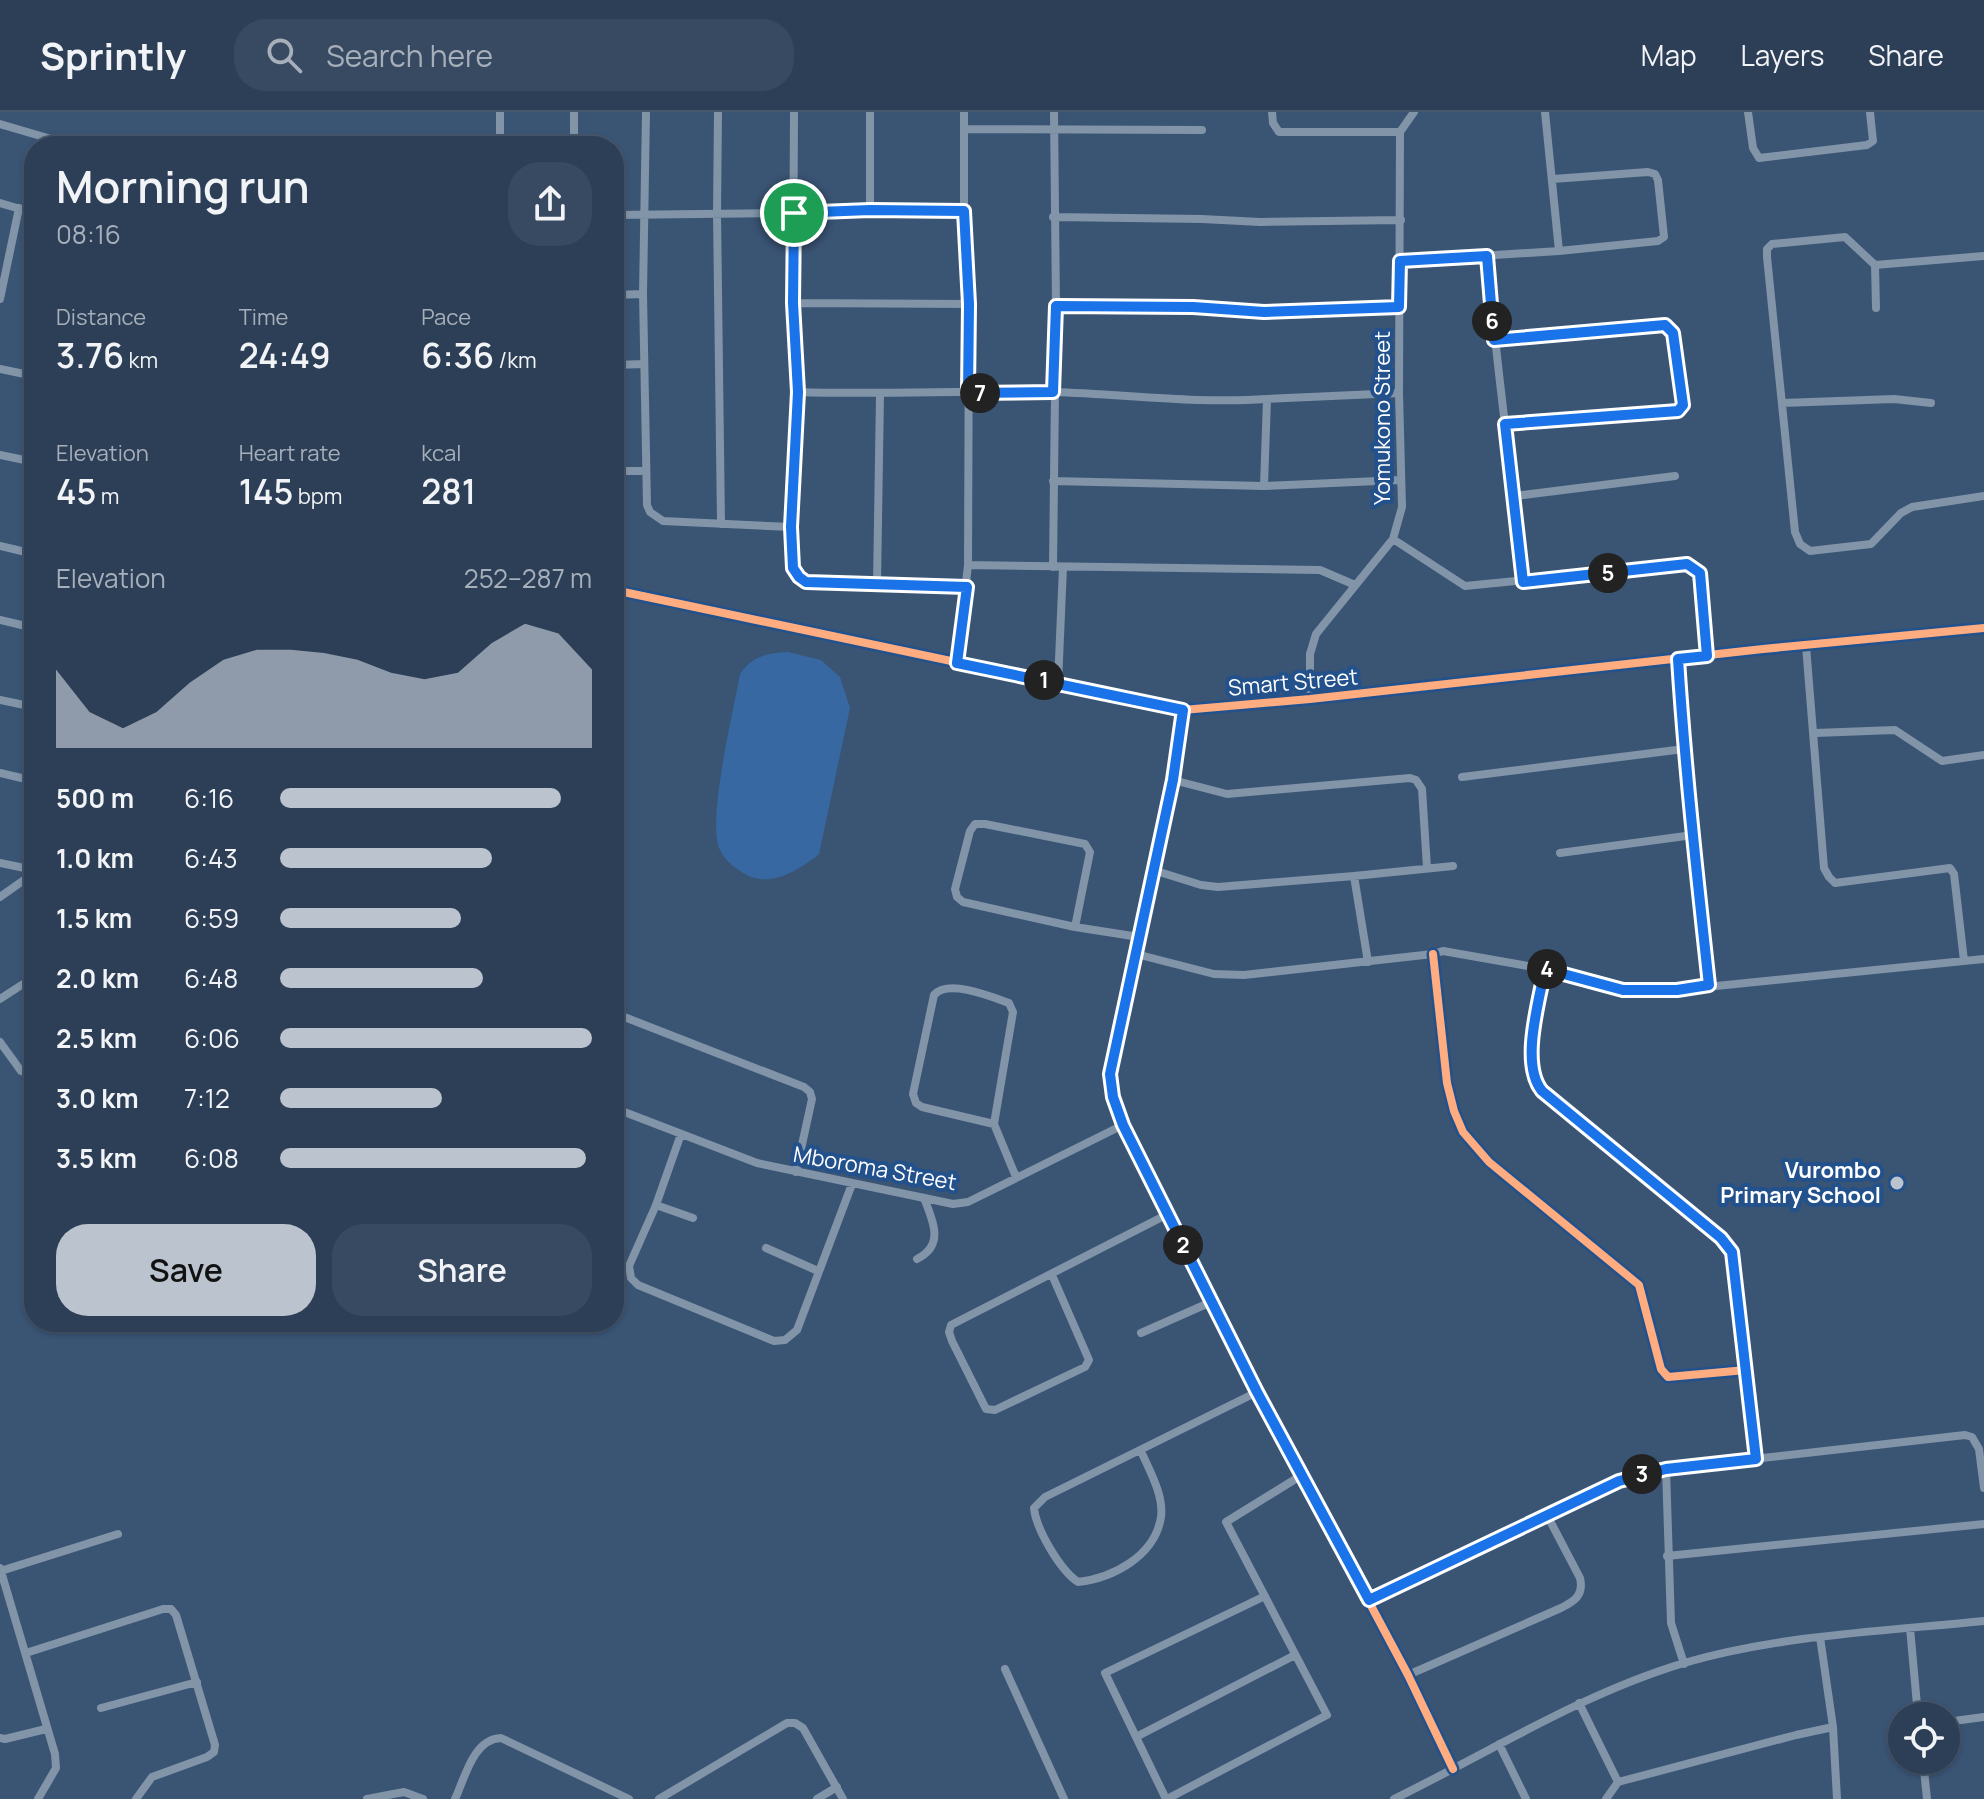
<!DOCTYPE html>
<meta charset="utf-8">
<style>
body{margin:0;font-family:Manrope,sans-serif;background:#384a61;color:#f1f3f6;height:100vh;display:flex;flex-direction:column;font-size:30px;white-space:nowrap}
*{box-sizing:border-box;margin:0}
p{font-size:26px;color:#a6afba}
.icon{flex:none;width:44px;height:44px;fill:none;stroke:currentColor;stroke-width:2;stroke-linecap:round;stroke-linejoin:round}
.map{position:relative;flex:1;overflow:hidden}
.side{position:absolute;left:24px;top:24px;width:600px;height:1196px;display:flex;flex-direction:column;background:#2c3f57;border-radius:32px;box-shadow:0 2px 6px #0004,0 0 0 2px #48586d}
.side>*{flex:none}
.controls{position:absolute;left:1888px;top:1590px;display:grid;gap:16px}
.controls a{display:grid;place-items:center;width:72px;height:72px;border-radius:50%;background:#2c3f57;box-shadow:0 2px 6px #0004,0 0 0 2px #48586d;font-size:40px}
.pin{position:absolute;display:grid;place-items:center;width:68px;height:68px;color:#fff;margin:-34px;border:4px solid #fff;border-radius:50%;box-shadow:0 2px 8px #0007}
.km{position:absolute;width:40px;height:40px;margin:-20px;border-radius:50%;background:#222;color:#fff;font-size:22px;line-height:40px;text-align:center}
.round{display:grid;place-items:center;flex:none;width:84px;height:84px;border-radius:32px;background:#384a61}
.summary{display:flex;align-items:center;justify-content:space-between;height:136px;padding:0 32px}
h1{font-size:44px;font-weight:600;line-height:60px}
.metrics{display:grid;grid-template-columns:repeat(3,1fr);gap:12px;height:136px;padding:8px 32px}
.metrics div{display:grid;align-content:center}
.metrics b{font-size:34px;font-weight:600}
.metrics small{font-size:22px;font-weight:400}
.metrics p{font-size:22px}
.chart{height:224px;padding:16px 32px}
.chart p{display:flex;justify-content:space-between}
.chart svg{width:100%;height:144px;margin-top:8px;fill:#bac3ce;opacity:.7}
.action{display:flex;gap:16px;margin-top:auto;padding:16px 32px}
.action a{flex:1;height:92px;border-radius:32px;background:#bac3ce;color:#111;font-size:32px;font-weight:600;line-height:92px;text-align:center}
.action a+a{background:#384a61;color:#f1f3f6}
ul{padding:0 32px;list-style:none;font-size:26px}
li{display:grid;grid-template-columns:128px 96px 1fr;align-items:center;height:60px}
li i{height:20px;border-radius:10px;background:#bac3ce}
header{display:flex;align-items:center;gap:48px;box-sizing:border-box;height:112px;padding:0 40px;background:#2c3f57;border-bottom:2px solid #48586d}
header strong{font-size:38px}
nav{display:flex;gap:44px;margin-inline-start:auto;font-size:28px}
.search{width:560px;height:72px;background:#384a61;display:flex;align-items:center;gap:20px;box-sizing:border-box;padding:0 28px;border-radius:32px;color:#a6afba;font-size:30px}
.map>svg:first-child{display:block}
</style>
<header>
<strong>Sprintly</strong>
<div class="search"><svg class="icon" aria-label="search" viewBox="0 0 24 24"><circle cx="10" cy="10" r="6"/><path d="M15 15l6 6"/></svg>Search here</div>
<nav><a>Map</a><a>Layers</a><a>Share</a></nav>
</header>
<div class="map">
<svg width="1984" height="1687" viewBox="0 0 1984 1687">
<rect width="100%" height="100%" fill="#3a5474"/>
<path fill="#3768a2" d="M788,540L821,548L840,565L850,596L819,742C801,757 771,776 747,763C736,757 726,750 720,738C706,711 734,597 740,562C752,544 767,541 788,540Z"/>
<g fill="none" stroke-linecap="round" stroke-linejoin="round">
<path stroke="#8194a8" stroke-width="8" d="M646,0L643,182L647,393L650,400L663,409L791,415
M718,0L717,101L721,412
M794,0L793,191L798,280L791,415L793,456L799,465L806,470L967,475
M1272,0L1273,11L1279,20H1400
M1545,0L1559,139
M1748,0L1753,36L1759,46L1867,33L1873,29L1870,0
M0,12L75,34
M964,17L1202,18
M500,34V0
M574,34V0
M0,91L34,101
M870,98V0
M614,103L964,99
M1053,105L1202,107L1260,110L1401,108
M1487,144C1496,253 1512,361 1523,470
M1984,144L1875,153L1845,125L1772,132L1767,137V145L1795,420L1800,432L1810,439L1871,432L1901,401L1912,395L1984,384
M1400,149L1559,139L1658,129L1664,125L1658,68L1655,62L1648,60L1553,67
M1875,153L1876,196
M614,183L643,182
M0,187L19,96
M793,191L969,192
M1056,194L1193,195L1264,200L1399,195
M1494,228L1665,213L1673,221L1683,293L1678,299L1505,312
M614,253L644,252
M0,257L34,264
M798,280C883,283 968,278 1054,280C1124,282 1196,292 1267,287
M1399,281L1267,287L1264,374L1401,368
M1782,291L1894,287L1931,291
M0,343L34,350
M614,359H646
M1053,369L1264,374
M1515,384L1675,364
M1393,427L1465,474L1687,452L1700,461L1707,544
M0,434L34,442
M968,453L1320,458L1355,473
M1053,455L1056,194L1054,0
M877,472L880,283
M614,478L1183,598L1310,587L1763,537L1984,516
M0,508L34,516
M1806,534L1824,756L1829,765L1835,771L1950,756L1954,762L1964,849
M1678,547C1685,656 1697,764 1709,873
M957,551L968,453L969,192L964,99V0
M1058,571L1063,455
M1310,587V542L1316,522L1393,427L1402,395L1399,281L1400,20L1414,0
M0,588L34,595
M1183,598L1173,668L1110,962L1113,985L1123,1013L1257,1280L1408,1563L1453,1657
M1815,621L1895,618L1942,649L1984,643
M0,661L34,669
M1462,665L1684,637
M1173,668L1227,682L1410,666L1416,668L1422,677L1427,756
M1560,741L1693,723
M0,751L34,758
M1153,758L1201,773L1218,775L1354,764L1368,850
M1354,764L1453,754
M0,785L34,761
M1075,815L1090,740L1085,732L985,712H975L970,719L955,777L957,785L963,790L1075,815L1139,825
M1136,842L1214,862L1244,863L1433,842L1443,839L1545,857L1623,878H1677L1984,847
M1433,842L1447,971L1454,999L1463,1020L1489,1050L1639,1173L1661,1257L1668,1265L1746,1258L1732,1140L1727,1132L1542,979C1520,952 1539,890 1545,857
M0,887L34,865
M614,901L804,975L810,980L812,987L796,1060
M0,930L21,959L34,963
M614,996L757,1051L953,1092L968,1090L1123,1013
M994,1012L922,995L916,991L913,982L934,883C948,867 990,884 1009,891L1013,900L994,1012L1016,1065
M681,1022L656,1093L629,1154L631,1166L638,1173L774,1229L785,1228L797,1218L852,1072
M656,1093L693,1106
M766,1136L818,1159
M917,1147C945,1133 933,1109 924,1086
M1052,1163L1089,1248L1085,1255L995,1298L986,1297L952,1229L949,1220L951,1213L1168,1102
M1141,1221L1211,1190
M1746,1258L1756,1347
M1141,1339C1149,1358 1164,1383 1161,1405C1155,1444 1113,1466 1078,1470C1060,1458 1036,1417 1034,1396L1045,1385L1257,1280
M1666,1357L1671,1511L1684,1552
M1667,1444L1984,1412
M0,1456L55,1642L56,1656L38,1687
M1,1459L118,1422
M1369,1488L1619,1369L1666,1357L1965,1323L1972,1325L1979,1337L1984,1376
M1910,1516L1918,1604
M26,1541L163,1497H171L176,1503L215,1633L214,1640L207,1645L152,1665L136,1687
M1005,1557L1064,1687
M1408,1563L1561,1496C1575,1489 1584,1483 1580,1466L1547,1403
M1579,1591L1618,1670L1796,1623L1833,1615L1820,1525
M101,1596L197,1570
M1946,1610L1984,1605
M1833,1615L1837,1687
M1136,1625L1295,1543
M0,1626L5,1627L46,1617
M1499,1632L1526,1687
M1923,1648L1927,1687
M367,1687L404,1680L423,1687
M455,1687C465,1666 473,1627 501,1626L629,1687
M659,1687L787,1611H795L803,1616L843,1687
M817,1687L837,1675
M1166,1687L1105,1561L1265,1484
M1167,1687L1327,1603L1226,1410L1302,1363
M1394,1687C1490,1640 1581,1582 1684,1551C1781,1523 1884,1519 1984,1509
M1606,1687L1618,1670"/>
<defs>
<path id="cycleway" d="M614,478L1183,598L1310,587L1763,537L1984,516
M1183,598L1173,668L1110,962L1113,985L1123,1013L1257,1280L1408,1563L1453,1657
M1433,842L1447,971L1454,999L1463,1020L1489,1050L1639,1173L1661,1257L1668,1265L1746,1258L1732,1140L1727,1132L1542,979C1520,952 1539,890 1545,857"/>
</defs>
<use href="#cycleway" stroke="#22518c" stroke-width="13"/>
<use href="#cycleway" stroke="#ffac80" stroke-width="8"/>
</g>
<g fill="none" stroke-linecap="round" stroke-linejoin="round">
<defs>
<path id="route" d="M870,98L964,99L969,192L968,281L1053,280L1056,194L1193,195L1264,200L1399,195L1400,149L1487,144L1494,228L1665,213L1673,221L1683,293L1678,299L1505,312L1523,470L1687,452L1700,461L1707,544L1678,547C1685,656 1697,764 1709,873L1677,878H1623L1545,857C1539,890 1520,952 1542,979L1721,1126L1732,1140L1756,1347L1666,1357L1619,1369L1369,1488L1257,1280L1123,1013L1113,985L1110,962L1173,668L1183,598L957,551L967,475L806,470L799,465L793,456L791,415L798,280L793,191L794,101Z"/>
</defs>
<use href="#route" stroke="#fff" stroke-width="16"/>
<use href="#route" stroke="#1a73e8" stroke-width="10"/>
</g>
<circle fill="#bac3ce" stroke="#22518c" stroke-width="3" cx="1897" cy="1071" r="8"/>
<g text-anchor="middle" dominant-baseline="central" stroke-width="8" stroke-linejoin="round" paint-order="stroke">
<g font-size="22" fill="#fff" stroke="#22518c">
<text transform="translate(1382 306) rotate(-90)">Yomukono Street</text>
<text transform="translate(1293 570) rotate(-5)">Smart Street</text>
<text transform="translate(875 1056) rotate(10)">Mboroma Street</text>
</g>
<g font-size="22" font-weight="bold" fill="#fff" stroke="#22518c" text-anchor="end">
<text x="1881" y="1058">Vurombo<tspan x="1881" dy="25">Primary School</tspan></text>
</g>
</g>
</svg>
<div class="controls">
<a><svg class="icon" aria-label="locate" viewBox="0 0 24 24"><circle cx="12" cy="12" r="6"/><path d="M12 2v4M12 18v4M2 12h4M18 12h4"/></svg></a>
</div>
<div class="pin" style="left:794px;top:101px;background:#1e9e55"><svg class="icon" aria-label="arrive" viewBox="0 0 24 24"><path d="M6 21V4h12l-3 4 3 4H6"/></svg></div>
<b class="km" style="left:1044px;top:568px">1</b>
<b class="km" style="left:1183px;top:1133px">2</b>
<b class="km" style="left:1642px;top:1362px">3</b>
<b class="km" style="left:1547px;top:857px">4</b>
<b class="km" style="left:1608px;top:461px">5</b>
<b class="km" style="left:1492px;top:209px">6</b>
<b class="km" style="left:980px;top:281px">7</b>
<section class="side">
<div class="summary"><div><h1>Morning run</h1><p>08:16</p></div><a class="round"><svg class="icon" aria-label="share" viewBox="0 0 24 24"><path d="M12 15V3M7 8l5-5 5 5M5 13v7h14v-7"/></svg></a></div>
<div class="metrics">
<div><p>Distance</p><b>3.76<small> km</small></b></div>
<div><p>Time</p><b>24:49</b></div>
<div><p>Pace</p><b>6:36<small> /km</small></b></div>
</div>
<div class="metrics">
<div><p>Elevation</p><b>45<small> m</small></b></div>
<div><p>Heart rate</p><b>145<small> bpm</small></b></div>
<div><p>kcal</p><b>281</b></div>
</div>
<div class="chart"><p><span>Elevation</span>252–287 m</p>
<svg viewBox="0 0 160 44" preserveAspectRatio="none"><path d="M0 44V20L10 33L20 38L30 33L40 24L50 17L60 14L70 14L80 15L90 17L100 21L110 23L120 21L130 12L140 6L150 9L160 20V44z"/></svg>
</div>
<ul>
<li><b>500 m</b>6:16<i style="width:90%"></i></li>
<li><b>1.0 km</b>6:43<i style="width:68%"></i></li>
<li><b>1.5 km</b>6:59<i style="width:58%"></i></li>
<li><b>2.0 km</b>6:48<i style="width:65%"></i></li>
<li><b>2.5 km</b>6:06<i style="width:100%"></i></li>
<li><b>3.0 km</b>7:12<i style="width:52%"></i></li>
<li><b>3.5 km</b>6:08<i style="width:98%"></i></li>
</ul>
<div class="action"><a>Save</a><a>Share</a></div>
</section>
</div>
